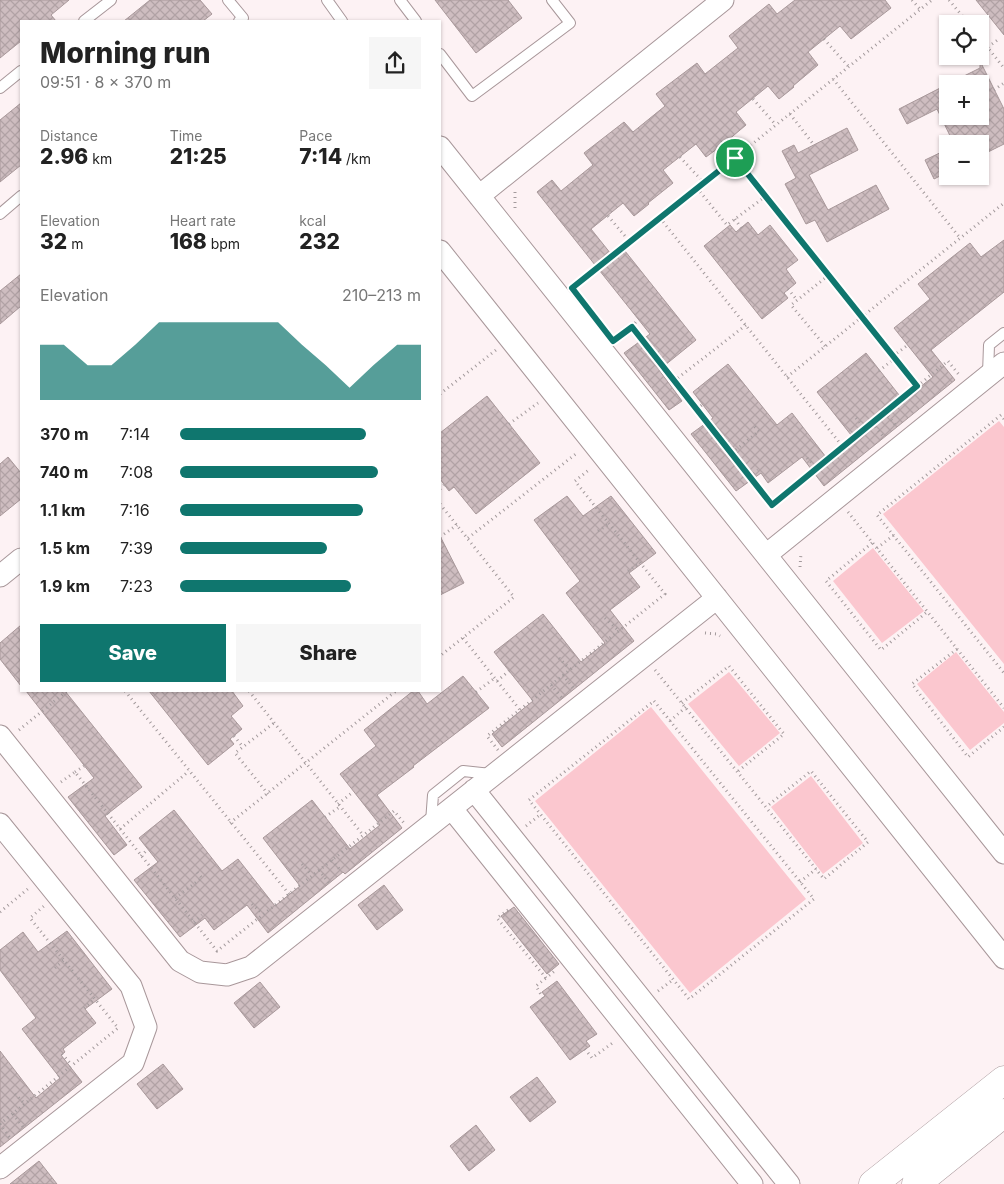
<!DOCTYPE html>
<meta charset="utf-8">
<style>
body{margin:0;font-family:Inter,sans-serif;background:#f6f6f6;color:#222;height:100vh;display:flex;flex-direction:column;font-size:19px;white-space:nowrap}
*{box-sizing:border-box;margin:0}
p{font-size:16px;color:#767676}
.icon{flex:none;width:28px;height:28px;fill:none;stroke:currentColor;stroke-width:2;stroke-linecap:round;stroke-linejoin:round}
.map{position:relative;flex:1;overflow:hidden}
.details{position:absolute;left:20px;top:20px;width:421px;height:672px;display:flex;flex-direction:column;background:#fff;border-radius:0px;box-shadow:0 1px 4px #0004}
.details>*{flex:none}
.buttons{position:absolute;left:939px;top:15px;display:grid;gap:10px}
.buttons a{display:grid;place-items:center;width:50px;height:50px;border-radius:0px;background:#fff;box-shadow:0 1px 4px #0004;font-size:25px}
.pin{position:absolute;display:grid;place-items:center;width:42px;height:42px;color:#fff;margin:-21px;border:2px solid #fff;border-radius:50%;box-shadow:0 1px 5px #0007}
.round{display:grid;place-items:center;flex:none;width:52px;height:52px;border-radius:0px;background:#f6f6f6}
.overview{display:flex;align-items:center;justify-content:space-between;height:85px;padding:0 20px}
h1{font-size:28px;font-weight:800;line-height:38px}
.stats{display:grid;grid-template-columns:repeat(3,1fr);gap:8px;height:85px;padding:5px 20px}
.stats div{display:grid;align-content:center}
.stats b{font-size:21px;font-weight:800}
.stats small{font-size:14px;font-weight:400}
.stats p{font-size:14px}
.chart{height:140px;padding:10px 20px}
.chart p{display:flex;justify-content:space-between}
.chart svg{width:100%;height:90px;margin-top:5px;fill:#0f766e;opacity:.7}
.cta{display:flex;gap:10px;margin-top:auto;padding:10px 20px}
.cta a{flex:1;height:58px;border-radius:0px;background:#0f766e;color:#fff;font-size:20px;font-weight:800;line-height:58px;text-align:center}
.cta a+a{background:#f6f6f6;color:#222}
ul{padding:0 20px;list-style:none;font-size:16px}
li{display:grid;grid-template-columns:80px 60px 1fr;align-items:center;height:38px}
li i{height:12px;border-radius:6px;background:#0f766e}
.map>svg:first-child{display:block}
</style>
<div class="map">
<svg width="1004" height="1184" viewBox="0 0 1004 1184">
<defs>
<pattern id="building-cross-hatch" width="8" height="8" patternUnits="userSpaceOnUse" patternTransform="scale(1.25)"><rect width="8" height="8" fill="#cebdc0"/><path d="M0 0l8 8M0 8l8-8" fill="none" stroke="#b1a2a5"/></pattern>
</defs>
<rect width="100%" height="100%" fill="#fdf2f4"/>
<path fill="#fbc7cf" d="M999,421L1004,427V664L883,514Z
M873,548L924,611L882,643L833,581Z
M956,652L1004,712V723L970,750L917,684Z
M729,672L780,733L739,766L688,704Z
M651,707L806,899L690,993L535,801Z
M811,776L863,843L823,874L771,807Z"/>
<path fill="url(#building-cross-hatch)" stroke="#a8989a" d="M0,0H69L51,15L56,21H21V41L0,58Z
M150,0H200L212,14L203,21H124Z
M435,0H508L522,18L476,53Z
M795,0H885L891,8L851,39L840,26L808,52L818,65L793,86L794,87L779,99L768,86L736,112L746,125L721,146L706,157L696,144L663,170L673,183L648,203L649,204L634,216L623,203L591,229L615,259L625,251L696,340L659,370L682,401L669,410L624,353L650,334L537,192L552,180L561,191L593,165L584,153L624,122L633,132L665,106L656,94L697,63L705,74L738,48L729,36L769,4L777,14Z
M976,0H1004V35Z
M980,61L1004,109V144L980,156V144H954L937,109L907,124L899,109L948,84V116H980V84H948L980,68Z
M21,103V165L0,182V120Z
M847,128L858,150L809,175L828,210L876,185L889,209L827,242L815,220L806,224L785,184L796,178L782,151L794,145L798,153Z
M948,149V172L934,179L925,160Z
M748,222L758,235L770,225L798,260L786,269L796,283L784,293L788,298L762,319L704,246L730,225L736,232Z
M1004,240V292L931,350L955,380L824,486L802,457L768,483L761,473L736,491L691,434L713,418L693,392L728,364L777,425L792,413L829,461L855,440L817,392L866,353L903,400L933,377L894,328L930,299L918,284L970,243L981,257Z
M21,274V306L0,324V291Z
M487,396L540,463L476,514L454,487L449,491L440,479V433Z
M8,457L21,473V499L0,516V464Z
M567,496L583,516L611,496L656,553L629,573L640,587L610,610L634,641L502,747L492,734L533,701L494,652L543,614L581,662L605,643L566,593L580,581L534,520Z
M440,536L464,583L440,595Z
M21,625V686L0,659V643Z
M463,676L489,708L413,766L414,767L377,795L402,828L345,874L343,872L268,933L247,905L214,930L205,918L180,937L134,880L158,862L139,838L174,810L222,871L238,859L275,906L300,886L263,838L312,800L350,849L380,825L340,774L376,746L364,730L413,691H418L427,704Z
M26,691H65L142,787L105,816L127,845L114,855L68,797L94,778Z
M149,691H232L243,706L231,716L242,729L230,739L234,744L208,765Z
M384,885L403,910L377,930L358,905Z
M514,907L559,964L547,974L501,916Z
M67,931L112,989L85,1009L96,1023L63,1049L65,1052L61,1055L82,1082L0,1147V1051L36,1098L60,1078L22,1029L36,1018L0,970V950L23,932L38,952Z
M557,981L597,1034L586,1041L590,1046L570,1060L530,1007L545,996L542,992Z
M260,982L280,1007L254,1028L234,1003Z
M163,1064L183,1089L157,1109L137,1084Z
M537,1077L556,1102L530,1122L510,1097Z
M476,1125L495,1150L469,1171L450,1146Z
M39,1161L57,1184H10Z"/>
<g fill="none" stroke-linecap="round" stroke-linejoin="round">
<defs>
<path id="lane" d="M228,0L243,18L239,21
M327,0L342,21
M400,0L416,21
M84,21L111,0
M440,54L472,96L570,23L552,0
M0,88L21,71
M0,214L21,196
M988,374L989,345L1004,333
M431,822L433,795L463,771L491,774"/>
<path id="street" d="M440,147L1004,853
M479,196L723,0
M440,251L1004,958
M766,555L1004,363
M0,576L21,559
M0,736L180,961L200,972L227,975L251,967L717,598
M474,790L789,1184
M452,809L752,1184
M0,824L131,986L146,1027L133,1063L0,1168"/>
<path id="secondary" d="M873,1184L1004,1080
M916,1184L1004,1113"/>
</defs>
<use href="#lane" stroke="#a8979a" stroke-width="12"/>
<use href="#street" stroke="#a8979a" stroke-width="23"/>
<use href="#secondary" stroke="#a8979a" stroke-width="29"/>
<path stroke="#a39a9c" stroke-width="3" stroke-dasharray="1 4" stroke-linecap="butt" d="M912,0L920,9
M949,0L969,24
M980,38L1004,68
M824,39L849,67
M988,47L999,39
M833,79L960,238
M994,90L1004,83
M753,99L776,125
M790,114L814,145
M680,157L704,183
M735,158L917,386
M697,188L727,225L766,196
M515,208V192
M608,216L630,242
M660,218L843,447
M735,219L741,228
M575,286L932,0
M788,289L797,300
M632,327L638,319
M615,339L632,327L772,505L948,361L960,376
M825,346L791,305L829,275
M893,356L908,345
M879,371L895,358
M787,377L1004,203
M674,381L746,325
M440,394L496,350
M697,409L703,404
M885,412L896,426
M856,418L865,429
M1004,419L1001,415L877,515L1004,673
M872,423L883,436
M509,424L538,403
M732,453L759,431L752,424
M807,458L817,468
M750,477L758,470
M440,489L444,485
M440,504L514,597L440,656
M848,512L1004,708
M598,531L609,524
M440,537L457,525
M468,538L577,453
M872,543L826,581L881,650L927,612
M877,548L894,535
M800,567L801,553
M628,571L640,563
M605,618L619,631
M705,633L717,634L720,636
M463,638L520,710
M957,649L912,684L968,757L1004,727
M559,658L570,669
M655,670L824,879L868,842L811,771L766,807
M563,675L574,689
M497,681L509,671
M551,685L562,698
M125,691L289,894
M249,691L363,835
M476,692L495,678
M654,701L814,899L689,999L529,800Z
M682,703L729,666L784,734L737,772
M670,721L686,707
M19,730L67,691
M234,736L243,747
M498,750L487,736L665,594L575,481L590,469
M75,772L84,766
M61,782L75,772L217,951L394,811L404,823
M268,794L235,753L274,723
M338,804L353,792
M325,817L341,806
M230,823L396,691
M526,826L541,814
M120,829L189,771
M141,856L148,849
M332,860L341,871
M302,864L312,875
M319,870L329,883
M800,882L816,869
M175,898L202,878L196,871
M252,904L263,914
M508,910L497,918L546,978L556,970
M0,912L29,888
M194,922L202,915
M55,968L64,960
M658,991L674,979
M543,998L536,986L546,978
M84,1008L95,999
M585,1049L592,1058L614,1042
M62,1054L72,1065
M15,1094L25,1104
M13,1114L23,1127
M0,1124L118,1028L30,918L44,906
M0,1124L10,1138"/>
<use href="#lane" stroke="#fff" stroke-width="10"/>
<use href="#street" stroke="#fff" stroke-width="21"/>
<use href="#secondary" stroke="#fff" stroke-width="28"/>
</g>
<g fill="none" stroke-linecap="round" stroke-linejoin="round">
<defs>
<path id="route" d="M735,158L917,386L772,505L632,327L613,341L572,288Z"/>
</defs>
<use href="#route" stroke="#fff" stroke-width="10"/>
<use href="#route" stroke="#0f766e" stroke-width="6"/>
</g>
</svg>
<div class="buttons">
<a><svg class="icon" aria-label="locate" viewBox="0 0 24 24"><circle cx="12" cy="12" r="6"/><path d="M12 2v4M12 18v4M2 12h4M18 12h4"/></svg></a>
<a>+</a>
<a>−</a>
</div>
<div class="pin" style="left:735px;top:158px;background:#1e9e55"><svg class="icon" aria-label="arrive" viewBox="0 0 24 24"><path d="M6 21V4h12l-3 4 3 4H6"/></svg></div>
<section class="details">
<div class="overview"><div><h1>Morning run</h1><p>09:51 · 8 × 370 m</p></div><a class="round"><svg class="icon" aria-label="share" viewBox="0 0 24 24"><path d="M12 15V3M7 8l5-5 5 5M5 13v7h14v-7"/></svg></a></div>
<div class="stats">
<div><p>Distance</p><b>2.96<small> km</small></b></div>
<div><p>Time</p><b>21:25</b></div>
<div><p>Pace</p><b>7:14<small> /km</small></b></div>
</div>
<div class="stats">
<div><p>Elevation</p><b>32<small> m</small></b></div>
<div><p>Heart rate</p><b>168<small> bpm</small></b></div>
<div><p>kcal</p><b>232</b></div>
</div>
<div class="chart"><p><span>Elevation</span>210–213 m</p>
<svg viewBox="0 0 160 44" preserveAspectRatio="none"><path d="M0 44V17L10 17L20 27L30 27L40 17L50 6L60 6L70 6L80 6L90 6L100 6L110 17L120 27L130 38L140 27L150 17L160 17V44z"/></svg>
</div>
<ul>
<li><b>370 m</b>7:14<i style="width:77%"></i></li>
<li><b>740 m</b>7:08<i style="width:82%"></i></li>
<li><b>1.1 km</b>7:16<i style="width:76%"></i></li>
<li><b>1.5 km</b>7:39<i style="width:61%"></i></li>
<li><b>1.9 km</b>7:23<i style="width:71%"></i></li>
</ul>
<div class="cta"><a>Save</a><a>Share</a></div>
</section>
</div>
